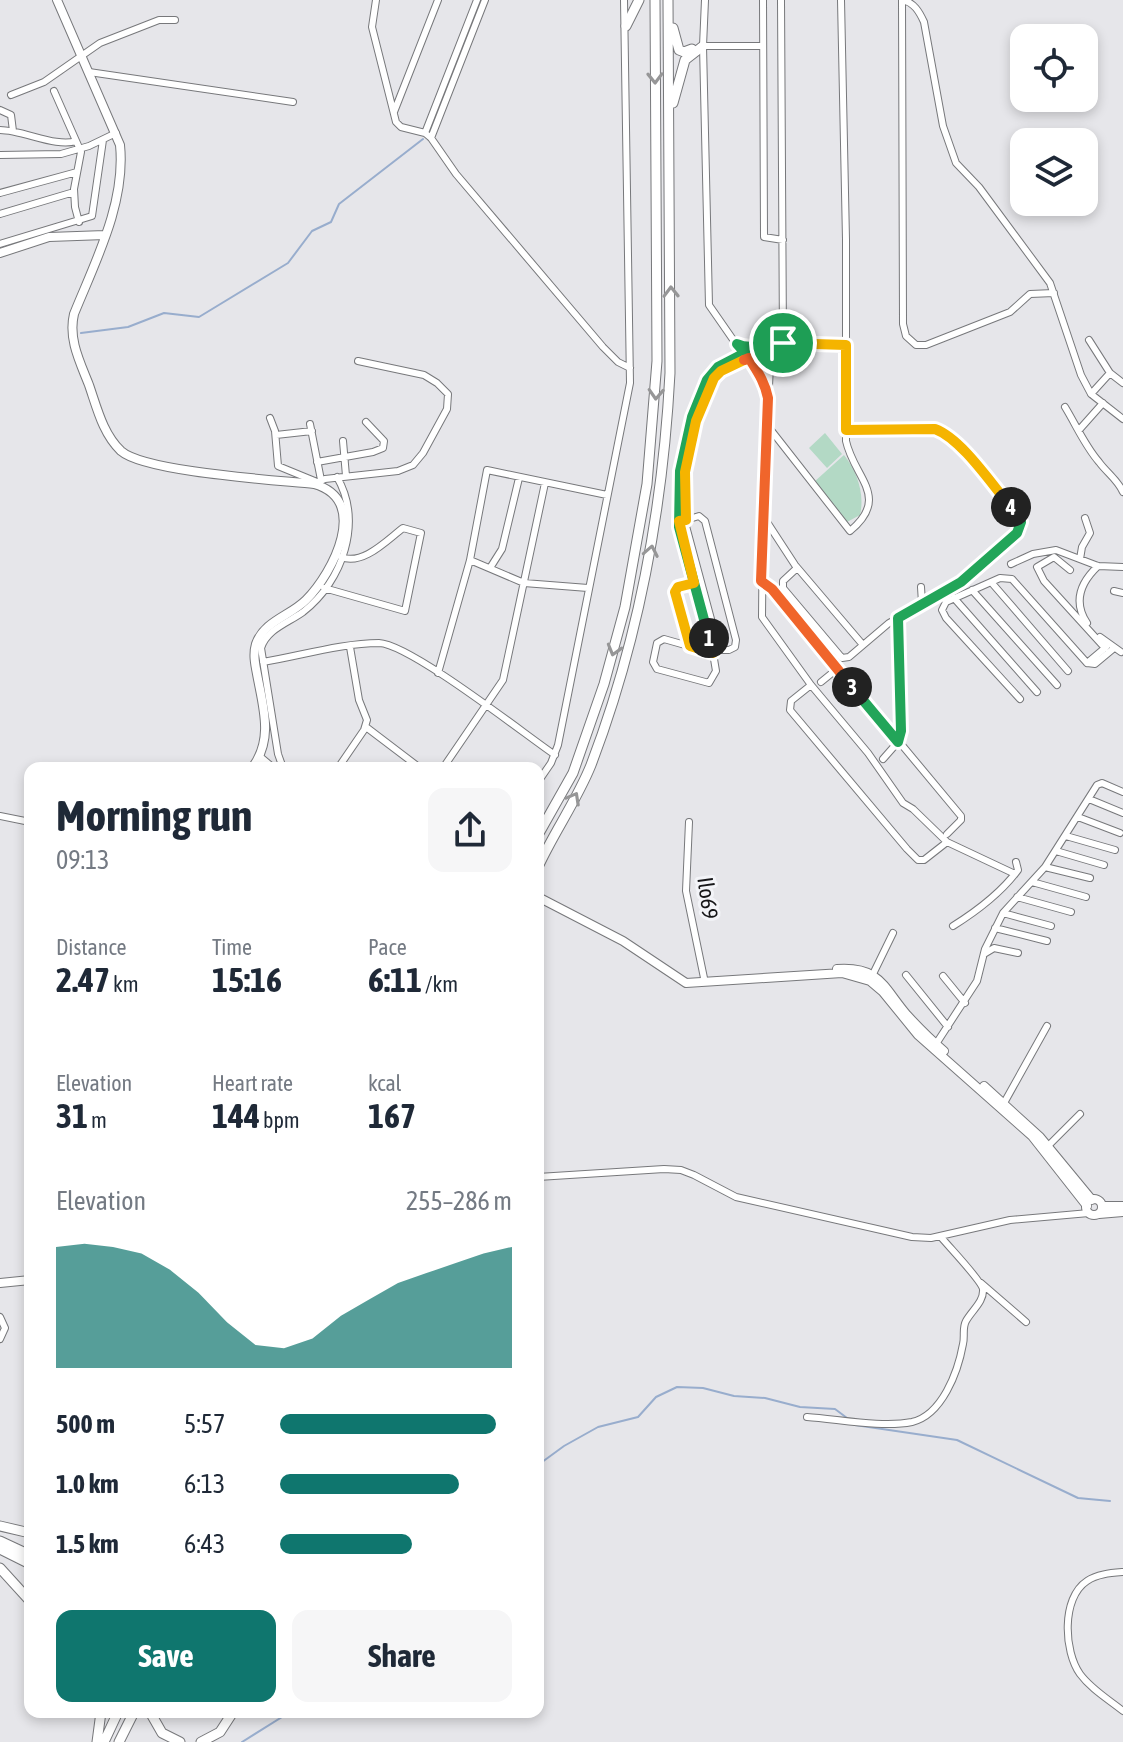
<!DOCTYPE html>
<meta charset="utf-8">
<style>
body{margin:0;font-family:"Asap Condensed",sans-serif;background:#f6f6f7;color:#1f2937;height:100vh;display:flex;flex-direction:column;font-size:30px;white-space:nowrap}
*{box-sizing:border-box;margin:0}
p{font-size:26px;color:#747a83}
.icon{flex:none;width:44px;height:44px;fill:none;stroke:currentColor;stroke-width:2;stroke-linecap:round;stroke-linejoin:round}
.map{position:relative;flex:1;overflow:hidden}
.drawer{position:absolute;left:24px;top:762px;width:520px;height:956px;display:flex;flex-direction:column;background:#fff;border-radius:16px;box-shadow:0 4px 12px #0003}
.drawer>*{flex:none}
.buttons{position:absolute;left:1010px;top:24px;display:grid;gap:16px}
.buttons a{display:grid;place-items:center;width:88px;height:88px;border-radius:16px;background:#fff;box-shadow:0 4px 12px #0003;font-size:40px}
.pin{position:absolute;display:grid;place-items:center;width:68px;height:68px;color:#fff;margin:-34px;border:4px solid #fff;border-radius:50%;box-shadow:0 2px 8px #0007}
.km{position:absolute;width:40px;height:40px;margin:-20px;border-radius:50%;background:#222;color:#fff;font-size:22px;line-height:40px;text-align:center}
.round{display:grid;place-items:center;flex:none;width:84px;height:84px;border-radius:16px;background:#f6f6f7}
.head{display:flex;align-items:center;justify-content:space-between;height:136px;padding:0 32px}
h1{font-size:44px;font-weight:700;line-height:60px}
.metrics{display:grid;grid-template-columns:repeat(3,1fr);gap:12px;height:136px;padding:8px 32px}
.metrics div{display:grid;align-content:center}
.metrics b{font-size:34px;font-weight:700}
.metrics small{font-size:22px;font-weight:400}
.metrics p{font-size:22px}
.chart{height:224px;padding:16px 32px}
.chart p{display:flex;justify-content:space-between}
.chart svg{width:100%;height:144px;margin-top:8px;fill:#0f766e;opacity:.7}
.button{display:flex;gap:16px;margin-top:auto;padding:16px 32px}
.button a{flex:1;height:92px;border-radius:16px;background:#0f766e;color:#fff;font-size:32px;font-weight:700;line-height:92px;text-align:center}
.button a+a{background:#f6f6f7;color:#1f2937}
ul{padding:0 32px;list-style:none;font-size:26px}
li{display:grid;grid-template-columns:128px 96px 1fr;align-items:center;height:60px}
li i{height:20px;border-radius:10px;background:#0f766e}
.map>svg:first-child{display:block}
</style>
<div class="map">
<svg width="1123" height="1742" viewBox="0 0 1123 1742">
<rect width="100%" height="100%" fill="#e6e6ea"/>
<path fill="#b3d9c5" d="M825,433L842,454L827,468L809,448Z
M844,455C857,471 865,494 860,515L847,522L814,482Z"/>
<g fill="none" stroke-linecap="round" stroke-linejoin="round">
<path stroke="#98adcd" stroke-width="2" d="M81,333L128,327L164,313L199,317L288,263L312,231L331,222L339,204L423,139
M855,1425L957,1440L1078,1498L1110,1501
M538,1465L564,1446L598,1427L638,1417L656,1397L677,1387L703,1388L734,1396L765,1398L800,1407L835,1409L847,1418
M242,1742L290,1712"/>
<defs>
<path id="minor" d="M376,0L372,27L396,122L401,127L425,133L431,138L456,174L603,347L618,362L630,368
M705,0L703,46L709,305L734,341L743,347L753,348L771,343L846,345
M763,0L764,237L783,240
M781,0L783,343
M902,0L903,324L906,336L916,345H926L1010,312L1030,294L1054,293
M903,0C914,3 919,11 924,22L943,126L956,163L979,187L1050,283L1081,375L1091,394L1123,419
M703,46H763
M89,72L293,102
M54,91L81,152L74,189L75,207L79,222
M11,95L44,82L100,43L159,20H175
M0,110L11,115L13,131
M394,112L438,0
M0,130C23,130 57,148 76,141
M425,133L477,0
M431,138L485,0
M0,155L61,154L89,146L116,133
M0,193L77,172
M0,214L74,192
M0,244L92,216L103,140
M1089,340L1110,373L1123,383
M771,343L763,516L762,617L811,685L868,753L903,803L913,809L947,842L1015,874
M746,355L767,390
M1091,394L1110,373
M1065,407C1076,425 1085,446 1099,462C1107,473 1117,479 1123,492
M270,418L275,431L278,466L317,482
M310,424L321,480
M767,425L850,531C891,497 854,478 846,441V240L841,0
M846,430L935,429L955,441L1019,516L1020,528L1017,533L961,582L898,618L901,731L898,742L883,759
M1079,430L1103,403
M276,435L312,431
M343,441L346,476
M317,462L373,452L383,448L384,441L366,422
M314,484L325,479L398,471L413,465L423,453L447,409L448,394L437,383L424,375L358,361
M699,516L705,521L736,640L735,647L729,650H722L718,645L686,526V520Z
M763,516L795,565L863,645
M685,520L687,459L696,421L709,386L721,371L749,358
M1080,559L1082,547L1090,533L1085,518
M470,560L524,583L588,588
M1011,564L1033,554L1056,550L1098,566L1123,567
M490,568L502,549L519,478
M797,568L783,581V588L842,658L849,657L889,623L898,618
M1070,570L1054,557L1037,567L1044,581L1105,648
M761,581L772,589L961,816V820L947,834
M991,582L1068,671
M921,587L922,603
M324,588L405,611L421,533L403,528C387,540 363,566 341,557
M972,590L1057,685
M1114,591L1123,593
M954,598L1037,692
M1087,623C1073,602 1080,583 1098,566
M1100,637L1121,652
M690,646L675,591L680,586L694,583
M713,653L716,671L709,683L657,669L653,662L657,643L664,639L713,653L679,527L680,471L692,417L707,380L718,367L745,353
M263,662C299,656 343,643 379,643C410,644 523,733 555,755
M1087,663L1095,664L1113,649
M1087,663L1106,647
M438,673L470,560L487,470L607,495
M821,682L837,669
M811,685L791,701L790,710L907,849L918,860H924L947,842
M1020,699L946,618L942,610L946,602L1000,578L1012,579L1087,663
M366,727L420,768
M283,768L278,754L261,648C267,629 288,623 303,612C343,581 363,522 337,477
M338,768L364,730L367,720L359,700L350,647
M443,768L503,680L545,483
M538,782L551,763L558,745L630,383L624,0
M1089,799L1123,813
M0,816L30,822
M1078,817L1120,833
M689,822L686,891L704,978
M1066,836L1115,850
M1056,851L1104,865
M1045,867L1090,878
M1032,882L1086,897
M1017,897L1071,912
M1003,913L1051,926
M953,926C977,911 1001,893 1018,870L1016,862
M995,928L1047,941
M984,954L994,948L1018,953
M873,974L893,933
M906,975L948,1027
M943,976L965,1003
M934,1047L977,981L985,949L1003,913L1045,867L1097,785L1102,783L1123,792
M1004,1103L1047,1026
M1048,1146L1080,1114
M538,1177L664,1169L681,1170L694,1175L736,1197L912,1237L931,1238L1010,1220L1089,1213
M981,1283L1026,1322
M0,1317L5,1328L0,1339
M807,1417C838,1419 882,1428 912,1422C942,1415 958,1372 963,1344C965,1337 962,1328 966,1321C972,1310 984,1302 983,1289C981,1280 949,1247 941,1237
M1123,1572C1111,1573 1097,1574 1087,1581C1061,1598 1064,1652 1080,1674C1091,1689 1108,1699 1123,1711"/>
<path id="major" d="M57,0L120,145C126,203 95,262 74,314C68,339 80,362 89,385C97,408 103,434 121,451C145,472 276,480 314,484C371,500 333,573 306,600C290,616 264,621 256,644C253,654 255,664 257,674C263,707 274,739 252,768
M0,253L49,237L105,235
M259,757L272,768
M538,897L623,941L686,983L842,973L870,981L883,992L918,1035L1032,1136L1087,1206
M837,969C880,966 883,987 907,1015C919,1028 931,1040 944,1051
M984,1086L1040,1137L1092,1200
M1086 1207a8 8 0 1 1 16 0a8 8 0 1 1-16 0Z
M1102,1206H1123
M1099,1214L1123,1212
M0,1283L30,1280"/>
<path id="highway" d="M626,26L639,0
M673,28L679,50L684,52L692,49
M673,103L685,60L703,46
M538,835L573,773L604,684L625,607L647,484L657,361L655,0
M538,867C554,832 577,800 591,765C639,639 663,508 670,373L668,0
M0,1526L30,1533
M0,1541L30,1555
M0,1549L30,1564
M0,1568L30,1601
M150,1712L162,1733L180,1742
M97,1742L101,1712
M104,1742L118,1712
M119,1742L134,1712
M201,1742L220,1732L233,1712"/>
</defs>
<use href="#minor" stroke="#77787b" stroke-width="8"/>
<use href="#major" stroke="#77787b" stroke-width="10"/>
<use href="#highway" stroke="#77787b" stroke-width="11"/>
<use href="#minor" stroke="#fff" stroke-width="6"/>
<use href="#major" stroke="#fff" stroke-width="8"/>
<use href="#highway" stroke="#fff" stroke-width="9"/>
</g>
<defs><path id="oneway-chevron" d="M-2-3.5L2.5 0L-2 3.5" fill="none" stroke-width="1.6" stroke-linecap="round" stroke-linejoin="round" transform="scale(2)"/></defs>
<g stroke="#969697">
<use href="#oneway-chevron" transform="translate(655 78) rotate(89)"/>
<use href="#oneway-chevron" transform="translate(671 292) rotate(-91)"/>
<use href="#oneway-chevron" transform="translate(656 394) rotate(93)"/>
<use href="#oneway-chevron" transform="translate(651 551) rotate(-79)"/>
<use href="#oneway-chevron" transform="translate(614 650) rotate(106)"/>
<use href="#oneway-chevron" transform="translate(574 798) rotate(-61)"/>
</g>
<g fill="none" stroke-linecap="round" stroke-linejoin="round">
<defs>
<path id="split-1" d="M709,638L679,527L680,471L692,417L707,380L718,367L745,353L737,344C752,351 767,342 783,343"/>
<path id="split-2" d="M709,638L713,653L690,646L675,592L678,587L694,583L679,521L686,520L685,472L696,421L714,378L721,371L744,360"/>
<path id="split-3" d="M744,360L749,358C757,371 765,382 768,398L761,581L772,589L852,687"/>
<path id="split-4" d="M852,687L898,742L901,731L898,618L961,582L1017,533L1021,522L1011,507"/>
<path id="split-5" d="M783,343L846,345V430L935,429C962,439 992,485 1011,507"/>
</defs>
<use href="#split-1" stroke="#fff" stroke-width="16"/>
<use href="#split-2" stroke="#fff" stroke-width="16"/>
<use href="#split-3" stroke="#fff" stroke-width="16"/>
<use href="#split-4" stroke="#fff" stroke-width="16"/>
<use href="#split-5" stroke="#fff" stroke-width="16"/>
<use href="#split-1" stroke="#22a559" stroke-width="10"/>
<use href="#split-2" stroke="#f5b400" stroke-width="10"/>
<use href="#split-3" stroke="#f0652b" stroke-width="10"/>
<use href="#split-4" stroke="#22a559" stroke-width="10"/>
<use href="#split-5" stroke="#f5b400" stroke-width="10"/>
</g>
<g text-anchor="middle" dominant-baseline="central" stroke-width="6" stroke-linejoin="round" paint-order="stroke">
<g font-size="22" fill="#161618" stroke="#f3f4f8">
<text transform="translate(708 898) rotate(82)">Ilo69</text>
</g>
</g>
</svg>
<div class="buttons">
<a><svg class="icon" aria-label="locate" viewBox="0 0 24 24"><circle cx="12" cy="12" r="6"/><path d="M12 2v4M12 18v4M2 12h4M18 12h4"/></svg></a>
<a><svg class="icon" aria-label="layers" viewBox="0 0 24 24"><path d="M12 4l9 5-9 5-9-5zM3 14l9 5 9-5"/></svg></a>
</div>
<div class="pin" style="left:783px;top:343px;background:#1e9e55"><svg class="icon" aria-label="arrive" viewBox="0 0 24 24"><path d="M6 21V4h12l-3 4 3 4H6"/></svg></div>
<b class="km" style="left:709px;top:638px">1</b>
<b class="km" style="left:852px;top:687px">3</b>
<b class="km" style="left:1011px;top:507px">4</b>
<section class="drawer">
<div class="head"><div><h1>Morning run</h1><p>09:13</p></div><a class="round"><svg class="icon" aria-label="share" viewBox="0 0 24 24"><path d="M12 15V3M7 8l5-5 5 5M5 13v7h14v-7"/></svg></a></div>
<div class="metrics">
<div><p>Distance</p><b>2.47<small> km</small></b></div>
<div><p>Time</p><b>15:16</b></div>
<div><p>Pace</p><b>6:11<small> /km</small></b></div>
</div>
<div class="metrics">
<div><p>Elevation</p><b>31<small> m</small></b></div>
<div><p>Heart rate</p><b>144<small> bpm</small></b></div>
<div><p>kcal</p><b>167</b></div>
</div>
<div class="chart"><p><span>Elevation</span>255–286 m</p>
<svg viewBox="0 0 160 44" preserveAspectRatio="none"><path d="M0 44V7L10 6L20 7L30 9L40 14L50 21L60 30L70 37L80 38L90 35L100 28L110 23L120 18L130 15L140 12L150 9L160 7V44z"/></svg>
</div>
<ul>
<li><b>500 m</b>5:57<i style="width:93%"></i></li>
<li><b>1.0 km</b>6:13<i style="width:77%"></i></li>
<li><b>1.5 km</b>6:43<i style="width:57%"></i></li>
</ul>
<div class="button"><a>Save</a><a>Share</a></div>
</section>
</div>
